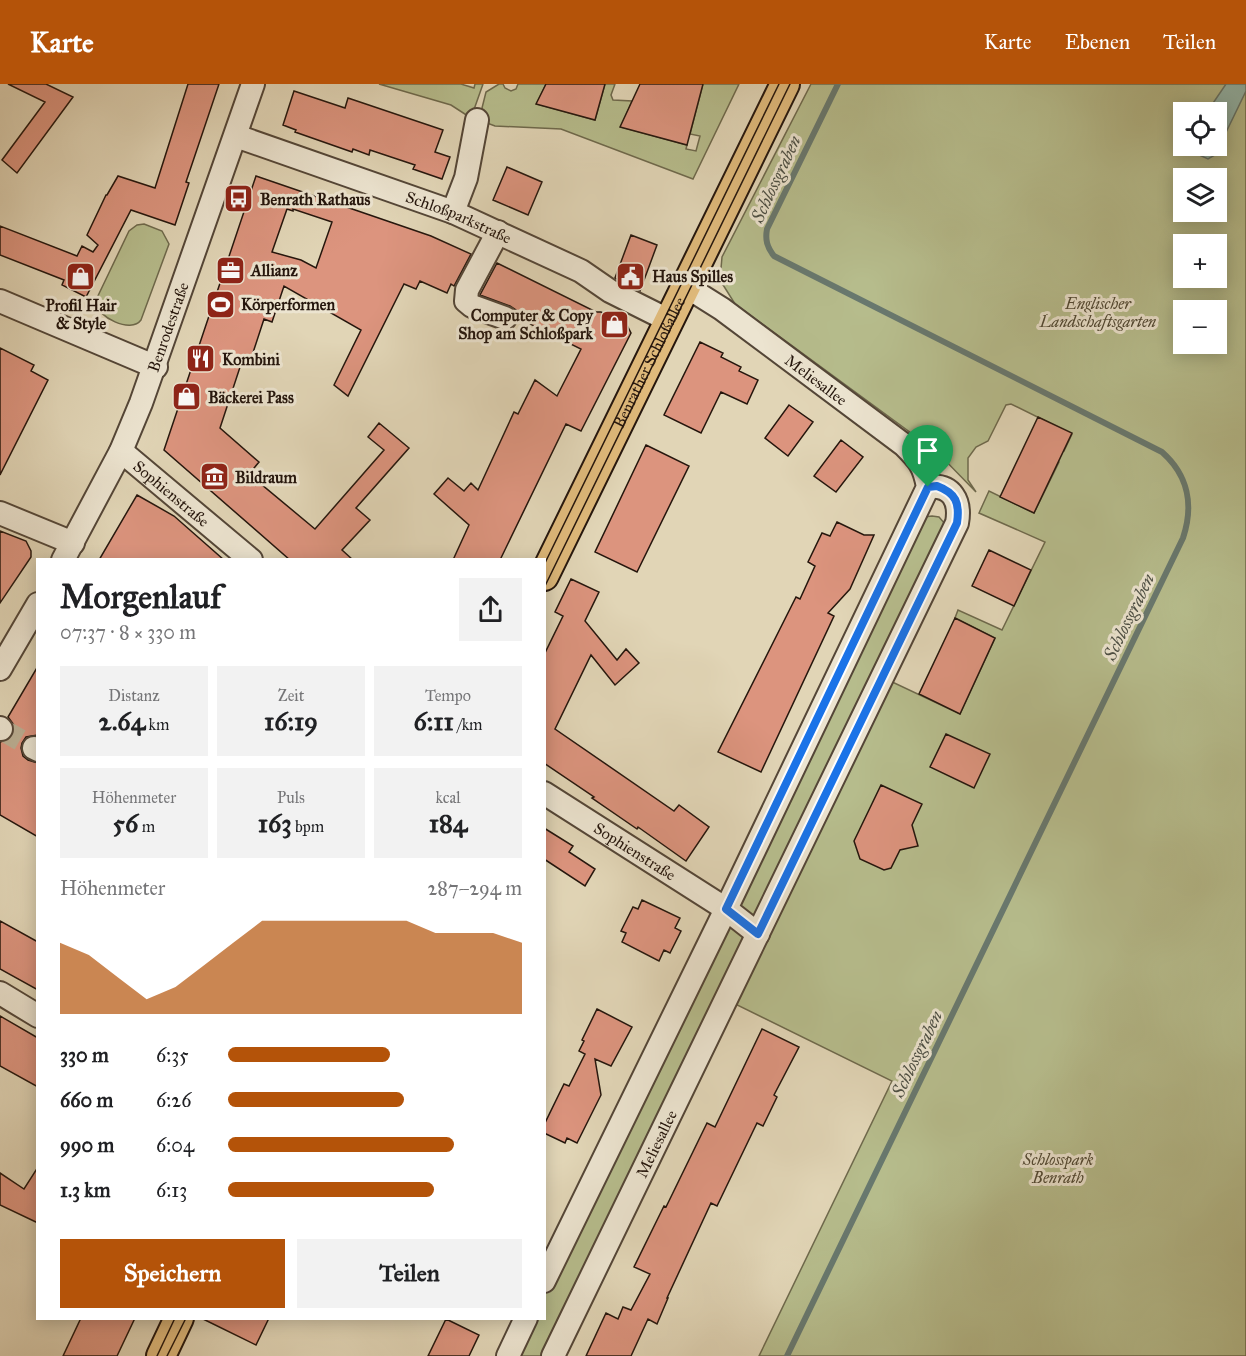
<!DOCTYPE html>
<html lang="de">
<meta charset="utf-8">
<style>
body{margin:0;font-family:"IM FELL Great Primer",serif;background:#f2f2f2;color:#202124;height:100vh;display:flex;flex-direction:column;font-size:22px;white-space:nowrap}
*{box-sizing:border-box;margin:0}
p{font-size:20px;color:#757577}
.icon{flex:none;width:33px;height:33px;fill:none;stroke:currentColor;stroke-width:2;stroke-linecap:round;stroke-linejoin:round}
.map{position:relative;flex:1;overflow:hidden}
.sheet{position:absolute;left:36px;top:474px;width:510px;height:762px;display:flex;flex-direction:column;background:#fff;border-radius:0px;box-shadow:0 3px 15px #0003}
.sheet>*{flex:none}
.controls{position:absolute;left:1173px;top:18px;display:grid;gap:12px}
.controls a{display:grid;place-items:center;width:54px;height:54px;border-radius:0px;background:#fff;box-shadow:0 3px 15px #0003;font-size:30px}
.pin{position:absolute;display:grid;place-items:center;width:51px;height:51px;color:#fff;margin:-62px -26px;border-radius:50% 50% 50% 0;rotate:-45deg;box-shadow:0 0 6px #0007}
.pin .icon{rotate:45deg}
.round{display:grid;place-items:center;flex:none;width:63px;height:63px;border-radius:0px;background:#f2f2f2}
.head{display:flex;align-items:center;justify-content:space-between;height:102px;padding:0 24px}
h1{font-size:33px;font-weight:700;line-height:45px}
.metrics{display:grid;grid-template-columns:repeat(3,1fr);gap:9px;height:102px;padding:6px 24px}
.metrics div{display:grid;align-content:center;border-radius:0px;background:#f2f2f2;text-align:center}
.metrics b{font-size:26px;font-weight:700}
.metrics small{font-size:16px;font-weight:400}
.metrics p{font-size:16px}
.chart{height:168px;padding:12px 24px}
.chart p{display:flex;justify-content:space-between}
.chart svg{width:100%;height:108px;margin-top:6px;fill:#b45309;opacity:.7}
.action{display:flex;gap:12px;margin-top:auto;padding:12px 24px}
.action a{flex:1;height:69px;border-radius:0px;background:#b45309;color:#fff;font-size:24px;font-weight:700;line-height:69px;text-align:center}
.action a+a{background:#f2f2f2;color:#202124}
ul{padding:0 24px;list-style:none;font-size:20px}
li{display:grid;grid-template-columns:96px 72px 1fr;align-items:center;height:45px}
li i{height:15px;border-radius:8px;background:#b45309}
header{display:flex;align-items:center;gap:36px;box-sizing:border-box;height:84px;padding:0 30px;background:#b45309;color:#fff}
header strong{font-size:28px}
nav{display:flex;gap:33px;margin-inline-start:auto;font-size:21px}
.map>svg:first-child{display:block}
</style>
<header>
<strong>Karte</strong>
<nav><a>Karte</a><a>Ebenen</a><a>Teilen</a></nav>
</header>
<div class="map">
<svg width="1246" height="1272" viewBox="0 0 1246 1272">
<rect width="100%" height="100%" fill="#e1d5b6"/>
<filter id="stains"><feTurbulence type="fractalNoise" baseFrequency=".00333" numOctaves="4"/><feColorMatrix values="0 0 0 0 .2 0 0 0 0 .09 0 0 0 0 .02 0 0 0 .5 -.17"/></filter>
<radialGradient id="worn" r=".72"><stop offset=".6" stop-color="#630" stop-opacity="0"/><stop offset="1" stop-color="#630" stop-opacity=".3"/></radialGradient>
<path fill="#b6bc8c" stroke="#6e694c" stroke-width="1.5" fill-rule="evenodd" d="M379,0H461L474,4L475,0H483L471,34L451,21Z
M499,0H503L505,4L511,7L516,5L518,0H546L537,20L595,36L605,0H615L611,11L613,16L632,17L621,43L687,61L686,65L696,67L700,52L690,50L703,0H739L693,95L561,45L495,42L479,36L486,8Z
M811,0H1246V1272H759L892,997L729,917L886,595L960,630L995,554L955,534L958,526L1002,546L1045,458L979,429L989,407L1034,429L1059,378L1035,366L1040,355L1064,367L1072,350L1011,320L1006,321L988,357L976,363L968,374V396L976,408L937,368L735,220L720,196L722,173ZM1184,28H1216V62H1184ZM1184,94H1216V128H1184ZM1184,160H1216V194H1184ZM1184,226H1216V260H1184Z
M144,140L162,147L169,160L141,236C131,250 97,233 95,218L129,147L137,141Z
M932,432L939,433L946,441L546,1272H513L532,1235L544,1234L545,1208L924,433Z"/>
<path fill="#94b9ae" stroke="#68786e" stroke-width="1.5" d="M1226,0H1246V7L1215,71L1208,75L1197,70L1195,62H1216V28H1207Z"/>
<g fill="none" stroke-linecap="round" stroke-linejoin="round">
<path stroke="#68786e" stroke-width="6" d="M787,1272L1183,454C1194,421 1188,391 1162,368L774,172C767,163 765,156 767,145L838,0"/>
</g>
<path fill="#dc947e" stroke="#25160d" stroke-width="1.5" fill-rule="evenodd" d="M8,0H46L73,13L17,89L2,76L45,18Z
M188,0H219L186,98L189,99L175,141L131,126L86,213L62,201L64,196L0,171V142L77,172L82,162L93,168L98,161L87,151L106,111H107L118,92L155,104Z
M546,0H605L595,36L536,20Z
M640,0H703L687,61L620,43Z
M294,7L345,24L348,14L443,46L435,68L450,73L442,95L413,85L415,81L370,66L369,71L353,65L352,68L295,48L296,46L283,41Z
M507,83L542,98L528,131L493,116Z
M256,92L431,152L471,170L454,202L451,200L447,209L420,197L416,205L404,200L348,312L334,301L361,246L284,202L272,238L264,235L249,281L242,277L220,344L259,378L249,390L315,445L384,366L368,353L379,339L409,364L356,424L370,436L342,466L353,476H290L164,366ZM287,125L293,127V125L332,138L316,184L301,176L272,168Z
M631,151L657,161L640,207L615,194Z
M497,179L596,228H601L627,241L631,249L581,347L566,340L500,476H453L469,441L434,410L448,394L464,407L471,399L478,406L514,328L518,330L535,296L557,312L581,265L518,234L516,226L510,222L480,211Z
M700,258L723,269L721,273L741,283L739,287L758,296L747,320L721,308L701,349L664,331Z
M0,264L34,281L31,287L48,296L0,391Z
M789,321L813,338L788,372L765,354Z
M1038,333L1072,349L1034,429L1000,413Z
M841,356L863,373L836,408L814,392Z
M646,361L689,382L637,488L595,468Z
M137,411L174,432L224,476H99Z
M837,438L864,451H874L850,505L828,529L834,532L761,688L718,668L796,513L800,515L815,482L808,478L822,449L830,452Z
M0,447L26,457L31,467V473L0,519Z
M989,466L1031,486L1014,522L972,502Z
M571,495L599,508L585,537L617,576L626,565L639,579L615,601L591,571L555,645L674,727L679,721L709,743L686,777L638,743L637,745L592,714L594,713L544,679V571L563,532L555,528Z
M955,534L995,554L960,630L919,610Z
M38,582V651L26,653L22,659L21,664L23,672L28,676L38,679V753L0,731V658L10,655L14,649V641L8,633Z
M946,650L990,670L974,704L930,683Z
M881,701L922,720L912,741L918,762L900,766L891,784L884,786L860,775L854,757Z
M544,744L573,762L569,768L595,785L585,802L544,775Z
M642,816L680,834L675,844L681,847L670,869L664,866L659,877L622,858L626,849L621,847L633,823L638,825Z
M0,837L38,858V906L0,885Z
M597,925L632,943L611,982L595,975L601,1011L577,1059L567,1054L565,1059L544,1049V1041L564,1000L569,1002L585,970L579,967L584,957L582,956Z
M0,932L38,954V1003L0,982Z
M762,945L799,963L774,1011L777,1013L763,1042L757,1039L717,1122L711,1119L667,1214H668L657,1240L648,1235L631,1272H586L606,1229L618,1235L623,1223L631,1226L650,1190L634,1183L664,1122L666,1123L707,1039L715,1043Z
M38,1083V1139L0,1121V1089L24,1105Z
M81,1234H135L117,1272H63Z
M201,1234H269L256,1261Z
M446,1235L479,1251L469,1272H428Z"/>
<g fill="none" stroke-linecap="round" stroke-linejoin="round">
<path stroke="#bbaf94" stroke-width="22" stroke-dasharray="22 11" stroke-linecap="butt" d="M1,645L34,664"/>
<defs>
<g id="minor">
<path id="s1" d="M236,52L453,128L581,187L610,207L670,237"/>
<path d="M453,128L466,94L477,36"/>
<path d="M498,148L467,206L466,217L472,222L505,234"/>
<path d="M0,217L156,283"/>
<path id="s2" d="M121,367L251,476"/>
<path d="M0,429L73,459"/>
<path id="s3" d="M63,476L121,367L141,319L253,0"/>
<path d="M0,585L38,520"/>
<path d="M0,644L1,645"/>
<path d="M34,664L38,666"/>
<path id="s4" d="M544,709L726,825L758,850"/>
<path d="M0,909L38,932"/>
<path d="M544,1197L726,825L928,403C924,381 919,376 904,361L722,225L687,203"/>
<path d="M508,1272L526,1234"/>
<path id="s5" d="M553,1272L957,439C961,417 952,400 928,403"/>
</g>
<g id="major">
<path id="s6" d="M544,492L785,0"/>
<path d="M161,1272L179,1234"/>
</g>
</defs>
<use href="#minor" stroke="#544637" stroke-width="26"/>
<use href="#major" stroke="#25160d" stroke-width="32"/>
<use href="#minor" stroke="#ece4d0" stroke-width="22"/>
<use href="#major" stroke="#e0ba7b" stroke-width="28"/>
<path stroke="#25160d" stroke-width="1.5" d="M544,481L779,0
M544,504L790,0
M157,1272L175,1234
M167,1272L186,1234"/>
</g>
<g fill="none" stroke-linecap="round" stroke-linejoin="round">
<defs>
<path id="route" d="M937,402C956,409 960,419 957,439L758,850L726,825L928,403Z"/>
</defs>
<use href="#route" stroke="#fff" stroke-width="12"/>
<use href="#route" stroke="#1a73e8" stroke-width="8"/>
</g>
<defs>
<symbol id="bus-square" viewBox="-11 -11 22 22"><rect x="-9" y="-9" width="18" height="18" rx="4" fill="#8f2418" stroke="#ece4d0"/><path d="M-5-6H5V4H4V6H2V4H-2V6H-4V4H-5ZM-3.5-4V0h7V-4ZM-3.5 1.2v1.5H-2V1.2ZM2 1.2v1.5H3.5V1.2Z" fill="#fff"/></symbol>
<symbol id="office-square" viewBox="-11 -11 22 22"><rect x="-9" y="-9" width="18" height="18" rx="4" fill="#8f2418" stroke="#ece4d0"/><path d="M-6-3h4V-5.5h4V-3h4V5H-6ZM-1-4.5V-3h2v-1.5ZM-6 0V1H6V0Z" fill="#fff"/></symbol>
<symbol id="civic-square" viewBox="-11 -11 22 22"><rect x="-9" y="-9" width="18" height="18" rx="4" fill="#8f2418" stroke="#ece4d0"/><path d="M-.6-6.5H3V-4.5H.6V-3L4-1V1h2V6H-6V1h2V-1L-.6-3ZM-1.2 2.5V6h2.4V2.5Z" fill="#fff"/></symbol>
<symbol id="shop-square" viewBox="-11 -11 22 22"><rect x="-9" y="-9" width="18" height="18" rx="4" fill="#8f2418" stroke="#ece4d0"/><path d="M-5-2.5h2.3a2.7 3.5 0 0 1 5.4 0H5L5.5 6h-11ZM-1.5-2.5h3a1.5 2.3 0 0 0-3 0Z" fill="#fff"/></symbol>
<symbol id="stadium-square" viewBox="-11 -11 22 22"><rect x="-9" y="-9" width="18" height="18" rx="4" fill="#8f2418" stroke="#ece4d0"/><path d="M0-5a6.5 5 0 1 0 0 10a6.5 5 0 1 0 0-10ZM-3.5-1.8h7v3.6h-7Z" fill="#fff"/></symbol>
<symbol id="restaurant-square" viewBox="-11 -11 22 22"><rect x="-9" y="-9" width="18" height="18" rx="4" fill="#8f2418" stroke="#ece4d0"/><path d="M-5-6h1v4h1v-4h1v4h1v-4h1v5L-1.5 .5V6h-2V.5L-5-1ZM5-6V6H3V1.5H1.5Q1.5-4 5-6Z" fill="#fff"/></symbol>
<symbol id="museum-square" viewBox="-11 -11 22 22"><rect x="-9" y="-9" width="18" height="18" rx="4" fill="#8f2418" stroke="#ece4d0"/><path d="M0-6L6-3V-2H-6V-3ZM-5-1h2V3h-2ZM-1-1h2V3h-2ZM3-1h2V3H3ZM-6 4H6V6H-6Z" fill="#fff"/></symbol>
</defs>
<g fill-rule="evenodd">
<use href="#bus-square" x="222" y="98" width="33" height="33"/>
<use href="#office-square" x="214" y="170" width="33" height="33"/>
<use href="#civic-square" x="614" y="176" width="33" height="33"/>
<use href="#shop-square" x="64" y="176" width="33" height="33"/>
<use href="#stadium-square" x="204" y="204" width="33" height="33"/>
<use href="#shop-square" x="598" y="224" width="33" height="33"/>
<use href="#restaurant-square" x="184" y="258" width="33" height="33"/>
<use href="#shop-square" x="170" y="296" width="33" height="33"/>
<use href="#museum-square" x="198" y="376" width="33" height="33"/>
</g>
<g text-anchor="middle" dominant-baseline="central" stroke-width="6" stroke-linejoin="round" paint-order="stroke">
<g font-size="16" font-weight="bold" fill="#25160d" stroke="#ece4d0" text-anchor="start">
<text x="260" y="115">Benrath Rathaus</text>
<text x="251" y="186">Allianz</text>
<text x="652" y="192">Haus Spilles</text>
<text x="241" y="220">Körperformen</text>
<text x="81" y="221" text-anchor="middle">Profil Hair<tspan x="81" dy="18">&amp; Style</tspan></text>
<text x="593" y="231" text-anchor="end">Computer &amp; Copy<tspan x="593" dy="18">Shop am Schloßpark</tspan></text>
<text x="222" y="275">Kombini</text>
<text x="208" y="313">Bäckerei Pass</text>
<text x="235" y="393">Bildraum</text>
</g>
<g font-size="16" fill="#25160d" stroke="#ece4d0">
<text stroke="none"><textPath href="#s1" startOffset="237">Schloßparkstraße</textPath></text>
<text stroke="none"><textPath href="#s3" startOffset="256">Benrodestraße</textPath></text>
<text stroke="none"><textPath href="#s6" startOffset="238">Benrather Schloßallee</textPath></text>
<text transform="translate(816 296) rotate(37)">Meliesallee</text>
<text stroke="none"><textPath href="#s2" startOffset="66">Sophienstraße</textPath></text>
<text stroke="none"><textPath href="#s4" startOffset="108">Sophienstraße</textPath></text>
<text stroke="none"><textPath href="#s5" startOffset="236">Meliesallee</textPath></text>
</g>
<g font-size="16" font-style="italic" fill="#504833" stroke="#ece4d0">
<text x="1098" y="219">Englischer<tspan x="1098" dy="18">Landschaftsgarten</tspan></text>
<text x="1058" y="1075">Schlosspark<tspan x="1058" dy="18">Benrath</tspan></text>
</g>
<g font-size="18" font-style="italic" fill="#4c4f45" stroke="#ece4d0">
<text transform="translate(776 95) rotate(-65)">Schlossgraben</text>
<text transform="translate(1129 533) rotate(-64)">Schlossgraben</text>
<text transform="translate(917 970) rotate(-64)">Schlossgraben</text>
</g>
</g>
<rect width="100%" height="100%" filter="url(#stains)"/>
<rect width="100%" height="100%" fill="url(#worn)"/>
</svg>
<div class="controls">
<a><svg class="icon" aria-label="locate" viewBox="0 0 24 24"><circle cx="12" cy="12" r="6"/><path d="M12 2v4M12 18v4M2 12h4M18 12h4"/></svg></a>
<a><svg class="icon" aria-label="layers" viewBox="0 0 24 24"><path d="M12 4l9 5-9 5-9-5zM3 14l9 5 9-5"/></svg></a>
<a>+</a>
<a>−</a>
</div>
<div class="pin" style="left:928px;top:403px;background:#1e9e55"><svg class="icon" aria-label="arrive" viewBox="0 0 24 24"><path d="M6 21V4h12l-3 4 3 4H6"/></svg></div>
<section class="sheet">
<div class="head"><div><h1>Morgenlauf</h1><p>07:37 · 8 × 330 m</p></div><a class="round"><svg class="icon" aria-label="share" viewBox="0 0 24 24"><path d="M12 15V3M7 8l5-5 5 5M5 13v7h14v-7"/></svg></a></div>
<div class="metrics">
<div><p>Distanz</p><b>2.64<small> km</small></b></div>
<div><p>Zeit</p><b>16:19</b></div>
<div><p>Tempo</p><b>6:11<small> /km</small></b></div>
</div>
<div class="metrics">
<div><p>Höhenmeter</p><b>56<small> m</small></b></div>
<div><p>Puls</p><b>163<small> bpm</small></b></div>
<div><p>kcal</p><b>184</b></div>
</div>
<div class="chart"><p><span>Höhenmeter</span>287–294 m</p>
<svg viewBox="0 0 160 44" preserveAspectRatio="none"><path d="M0 44V15L10 20L20 29L30 38L40 33L50 24L60 15L70 6L80 6L90 6L100 6L110 6L120 6L130 11L140 11L150 11L160 15V44z"/></svg>
</div>
<ul>
<li><b>330 m</b>6:35<i style="width:55%"></i></li>
<li><b>660 m</b>6:26<i style="width:60%"></i></li>
<li><b>990 m</b>6:04<i style="width:77%"></i></li>
<li><b>1.3 km</b>6:13<i style="width:70%"></i></li>
</ul>
<div class="action"><a>Speichern</a><a>Teilen</a></div>
</section>
</div>
